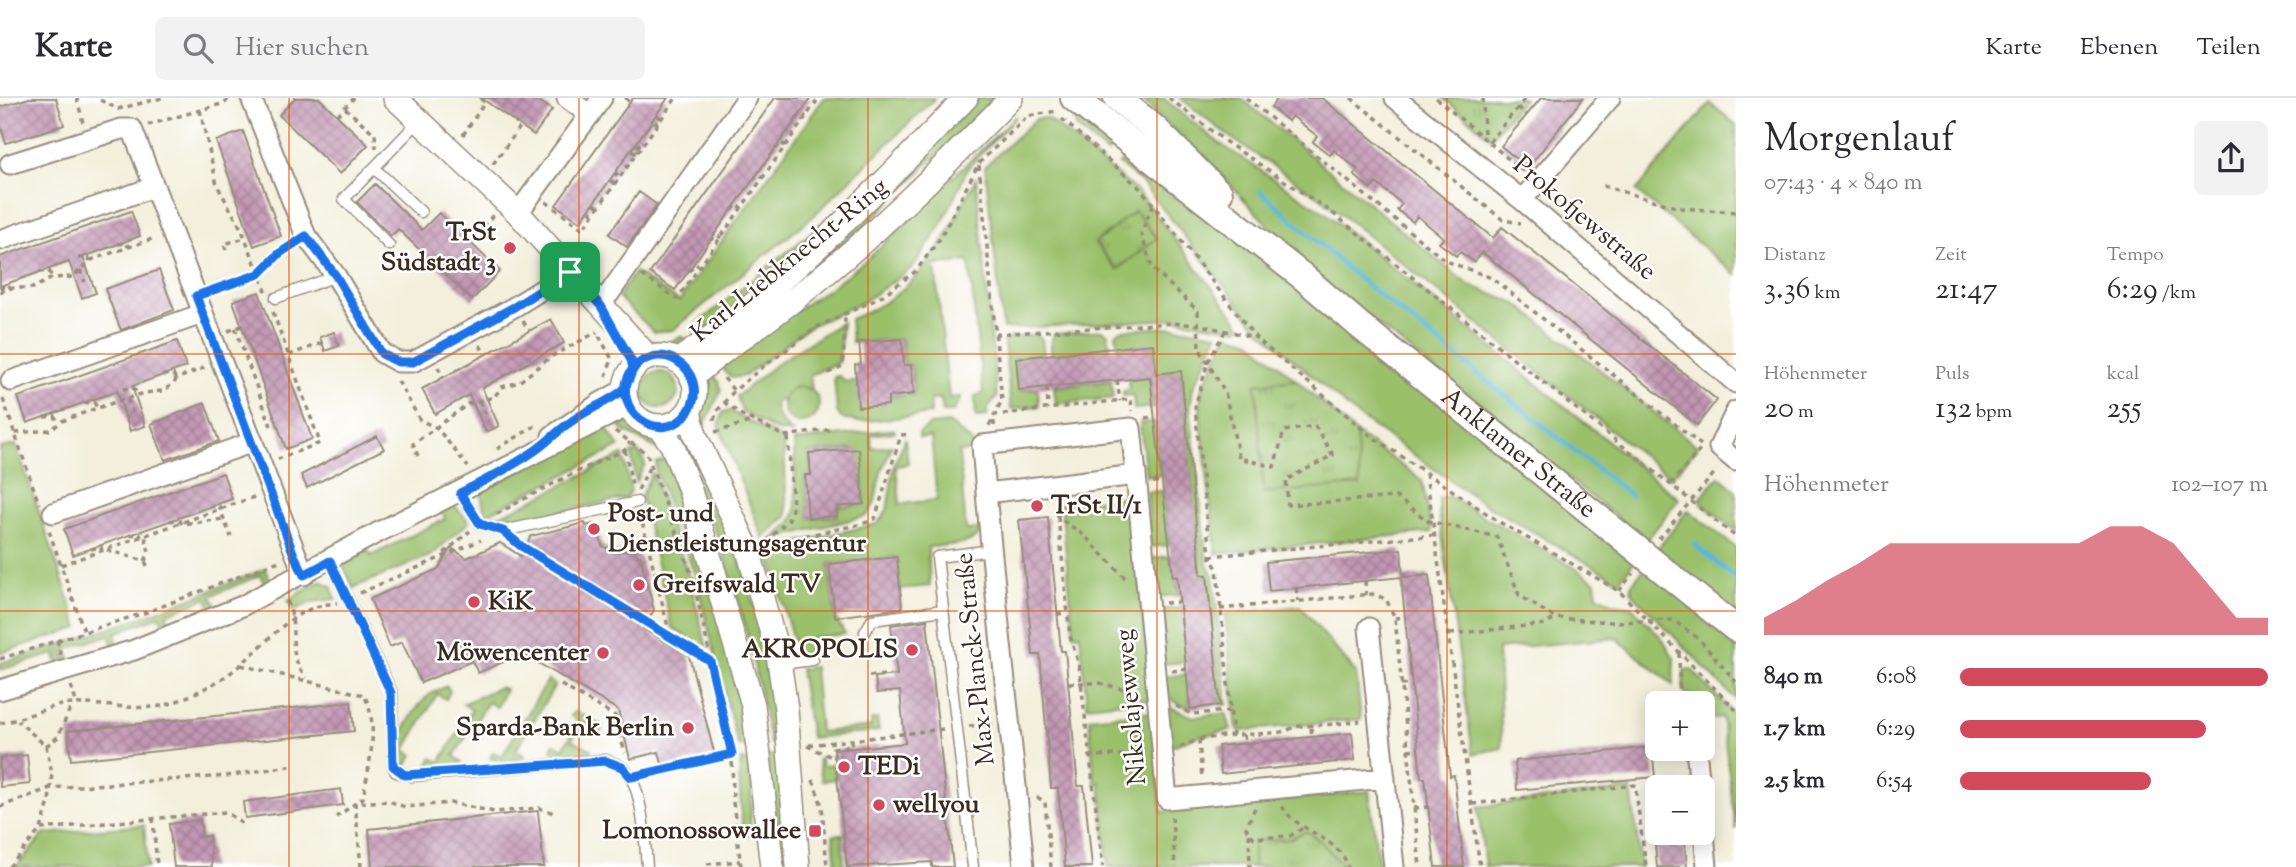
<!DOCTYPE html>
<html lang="de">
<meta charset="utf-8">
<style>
body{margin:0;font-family:"Sorts Mill Goudy",serif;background:#f2f2f3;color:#2b2b33;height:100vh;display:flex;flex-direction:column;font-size:26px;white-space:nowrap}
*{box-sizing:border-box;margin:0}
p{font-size:23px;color:#7c7c81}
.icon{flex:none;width:38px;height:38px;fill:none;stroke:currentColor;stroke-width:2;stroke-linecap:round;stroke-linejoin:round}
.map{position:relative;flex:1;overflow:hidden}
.details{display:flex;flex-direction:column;background:#fff;width:560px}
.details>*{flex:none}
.tools{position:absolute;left:1645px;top:593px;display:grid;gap:14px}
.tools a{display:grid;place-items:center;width:70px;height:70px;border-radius:10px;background:#fff;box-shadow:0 4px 18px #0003;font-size:35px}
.pin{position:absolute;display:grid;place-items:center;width:60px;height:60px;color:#fff;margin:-30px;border-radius:14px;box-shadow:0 4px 10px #0006}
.round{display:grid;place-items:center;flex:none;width:74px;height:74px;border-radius:10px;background:#f2f2f3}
.overview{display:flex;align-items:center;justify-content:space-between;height:119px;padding:0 28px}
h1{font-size:38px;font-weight:600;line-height:52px}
.stats{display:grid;grid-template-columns:repeat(3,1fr);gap:10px;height:119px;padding:7px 28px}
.stats div{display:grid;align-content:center}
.stats b{font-size:30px;font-weight:600}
.stats small{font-size:19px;font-weight:400}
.stats p{font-size:19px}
.chart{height:196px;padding:14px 28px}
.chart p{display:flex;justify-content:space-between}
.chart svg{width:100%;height:126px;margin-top:7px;fill:#d1495b;opacity:.7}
ul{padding:0 28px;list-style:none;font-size:23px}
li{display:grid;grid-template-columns:112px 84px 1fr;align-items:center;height:52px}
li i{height:18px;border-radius:9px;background:#d1495b}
header{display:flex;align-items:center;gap:42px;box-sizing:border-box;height:98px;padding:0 35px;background:#fff;border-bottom:2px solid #e1e1e2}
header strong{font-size:33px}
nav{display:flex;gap:38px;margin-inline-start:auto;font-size:24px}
.search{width:490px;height:63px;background:#f2f2f3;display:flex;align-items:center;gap:18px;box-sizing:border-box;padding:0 24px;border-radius:10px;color:#7c7c81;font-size:26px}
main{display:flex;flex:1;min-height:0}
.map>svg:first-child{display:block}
</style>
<header>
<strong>Karte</strong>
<div class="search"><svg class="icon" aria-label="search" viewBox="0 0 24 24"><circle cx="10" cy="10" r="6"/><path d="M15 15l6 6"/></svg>Hier suchen</div>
<nav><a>Karte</a><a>Ebenen</a><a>Teilen</a></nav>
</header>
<main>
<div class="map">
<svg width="1736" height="769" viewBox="0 0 1736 769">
<defs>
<pattern id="park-tufts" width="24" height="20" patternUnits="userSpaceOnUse" patternTransform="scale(1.75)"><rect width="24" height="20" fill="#9ac06b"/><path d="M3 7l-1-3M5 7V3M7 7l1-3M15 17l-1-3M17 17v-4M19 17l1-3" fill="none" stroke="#7f9c57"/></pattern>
<pattern id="building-cross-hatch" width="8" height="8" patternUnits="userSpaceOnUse" patternTransform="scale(1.75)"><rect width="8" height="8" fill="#c297b4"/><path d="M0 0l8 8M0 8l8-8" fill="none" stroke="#9f7b92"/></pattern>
</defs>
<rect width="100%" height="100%" fill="#fff"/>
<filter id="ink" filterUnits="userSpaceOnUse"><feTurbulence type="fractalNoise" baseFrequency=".0143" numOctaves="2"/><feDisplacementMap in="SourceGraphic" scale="14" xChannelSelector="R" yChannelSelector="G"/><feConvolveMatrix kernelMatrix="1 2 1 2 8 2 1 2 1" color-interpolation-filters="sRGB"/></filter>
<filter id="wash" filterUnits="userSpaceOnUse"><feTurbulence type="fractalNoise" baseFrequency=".00686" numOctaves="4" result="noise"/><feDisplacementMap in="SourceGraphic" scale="28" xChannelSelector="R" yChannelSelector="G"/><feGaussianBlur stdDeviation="1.57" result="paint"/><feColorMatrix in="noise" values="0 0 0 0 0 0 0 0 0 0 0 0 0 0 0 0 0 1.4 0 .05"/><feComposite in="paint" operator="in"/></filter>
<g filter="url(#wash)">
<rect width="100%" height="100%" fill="#f3efdc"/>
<path fill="#9ac06b" stroke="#6a7544" stroke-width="2" fill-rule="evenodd" d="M824,0H935L811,120L673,232L654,234L618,199L635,174L679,203Z
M979,0H995L847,146L711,255L855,124Z
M1140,0H1163L1219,45L1327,116L1679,401L1646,443L1309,171L1207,62Z
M1180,0H1241L1467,186L1517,206L1698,349L1671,380L1322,101L1230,39Z
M1710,5L1736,27V177L1636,93Z
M1071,7L1118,43L1107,55L1076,29Z
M1016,18L968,70L940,130L912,170L865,203L808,229L745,278L731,280L717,264L830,190L870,159Z
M1047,20L1139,95L1241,227L1238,231L1174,221L1003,231L985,68L1036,21Z
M1130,52L1637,460L1619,483L1483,405L1355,316L1257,229L1143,86L1119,66Z
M976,80L997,299L988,310L987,318L976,319L975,298L983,296L969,163L935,167L949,300L961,299L953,314H943L941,301L930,302L931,316L858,324L841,320L837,314L834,279L839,278L846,284L856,283L888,299L914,296L911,267H904L902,241L852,245L850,221C921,196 946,142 976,80Z
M828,121L700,241L694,232L697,226Z
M842,224L839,264L810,277L812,292L794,289L782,303H776C773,317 783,325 792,335L777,333L742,314L737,298L779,264Z
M1173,229L1218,236L1193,290L1190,310L1207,466L1213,477L1227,607H1220L1207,477H1201L1181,274L1156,276L1153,247L1118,250L1116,236L1121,232Z
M1103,232L1108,236L1110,251L1051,257V241L1054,236Z
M1228,236L1251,243L1296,282L1256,286L1360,387L1356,335L1422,382L1432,434L1216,456L1200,312L1201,292Z
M1037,237L1042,241L1044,257L1016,261L1019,292L1038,291L1039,308L1011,311L1004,244L1011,239Z
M682,238L692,247C675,253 657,256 645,241L665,247Z
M710,272L719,284L721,293L701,334C697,310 697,292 710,272Z
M642 292a18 18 0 1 1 36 0a18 18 0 1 1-36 0Z
M1150,279L1153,309L1134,311L1133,297L1123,298V293L1129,292L1128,282Z
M1111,283L1113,300L1056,306L1054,289Z
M730,313L784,342L787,418L763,440L719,328L723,314Z
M616,324C637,323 653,334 666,349L659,352L624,333Z
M1155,324L1161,377L1146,378L1140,325Z
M949,325L971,343L974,352L959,354L966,432L982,431C977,449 944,447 928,449L930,488L900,491L896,459L829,466L835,519L845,536L811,540L812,554L797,556L767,451L877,426L887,413L894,367L905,341L908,366L896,368L900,406L937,402L931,339L919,340V335L930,327Z
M605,328L619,349L485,417L481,395L559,350Z
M894,331L895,334L871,337L872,350L892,348L881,374L874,407L866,418L773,441L791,424L796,413L794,343ZM852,351L854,378H862L864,406L837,409V418L809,420L805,378L811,377L809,355Z
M16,347L79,530L0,555V350Z
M694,349C718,406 742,462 758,522C769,562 775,603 781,644L770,645C751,542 729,449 681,355Z
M639,354L645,366L636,384L631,355Z
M623,357L631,393L626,400L506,426L493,420C538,402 579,377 623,357Z
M672,359L679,378L675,389C708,464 736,567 749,648H738L695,477L656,374V365Z
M652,375L689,479L707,551L672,530L641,398Z
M1719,378L1736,393V433L1701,405V399Z
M1163,393L1169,447L1151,449L1147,394Z
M1132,398L1152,601L1087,608L1080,536L1074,537L1061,406Z
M1448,398L1577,471L1595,484L1597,497L1614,506L1632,509L1662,540L1674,560L1673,587L1616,540L1498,551L1502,650L1473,656L1439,414V401Z
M455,408L469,424L432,457L353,490L343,468L350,458L367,450L371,458L445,421L442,413Z
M1688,412L1736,450V518L1656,453Z
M1170,458L1179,497L1156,499L1152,460Z
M1646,468L1736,541V602L1632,495L1631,487Z
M265,471L273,488L267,491L260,477L211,498L217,509L212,511L206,500L166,516L171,528L165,530L160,518L115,535L118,548L113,549L109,537L67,551L70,562L65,564L60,547L145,518Z
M321,483L331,488L336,501L312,504L293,513L288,502Z
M1300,508L1356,575L1361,621L1239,633L1236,626L1225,516Z
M1181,510L1187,564L1161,566L1156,512Z
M57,548L62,565L58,566L54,556L0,572V565Z
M814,569L820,634L871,629V622L877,621L879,633L811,640L800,571Z
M1691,571L1736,619V733L1722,619L1709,621L1703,613V606L1695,605L1683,593L1684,572Z
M1188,576L1190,611L1166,599L1164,579Z
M548,582L555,587L516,652L525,658L524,661L498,664L490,660L493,654L502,658Z
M447,588L450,593L446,601L437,596L405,652L413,657L407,667L402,669C388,652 413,612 427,599C432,594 441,591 447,588Z
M499,589L505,591L497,609L488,604L454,658L462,664L456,673L439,674L429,666L432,660L440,664L472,612L463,606Z
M1166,607L1193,619L1226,615L1231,632L1194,639L1170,649Z
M575,613L602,628L601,636L581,624L572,642L591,651V654L558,657L551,652L554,646L563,651L579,623L571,618Z
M1152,614L1162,714L1369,693L1379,769H1108L1100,685H1095L1089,620Z
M780,657L792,769H779L767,658Z
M818,661H821L822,668L835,667L836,681L822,683Z
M741,662L749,664L752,682L750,737H743L739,679Z
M1631,691L1641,769H1485L1478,709Z
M144,727L148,769H16L44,736Z
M842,736L844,769H836L833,737Z"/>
<path fill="url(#park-tufts)" stroke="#6a7544" stroke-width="2" d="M1443,0H1524L1491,40Z
M1135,113L1157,140L1117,172L1095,145Z
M1296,282L1356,335L1360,387L1264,395L1256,286Z
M783 307a18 18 0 1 1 36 0a18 18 0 1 1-36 0Z
M1306,733L1319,742L1344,769H1253V743L1289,741Z"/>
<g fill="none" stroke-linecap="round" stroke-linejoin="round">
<path stroke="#58b7d6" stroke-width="5" d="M1261,94L1357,179L1631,398
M1694,446L1736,481"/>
</g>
<g id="blocks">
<path fill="url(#building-cross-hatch)" d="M29,0H56L64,27L6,45L0,26V9Z
M295,0H319L368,47L340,76L279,17Z
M481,0H535L552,12L534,37Z
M633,0H668L580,124L556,107Z
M775,0H811L675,192L650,175Z
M1278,0H1322L1493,140L1502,129L1717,302L1697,327L1482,154L1474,164L1460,154L1456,158L1439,145L1444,140L1417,118L1413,124L1397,112L1402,106L1376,85L1371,91L1354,77L1358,72L1334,52L1330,57L1313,44L1317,38L1292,18L1288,23L1271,9Z
M1541,0H1583L1528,70L1501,48Z
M243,33L281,138L254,148L216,43Z
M375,86L422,132L439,115L500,173L472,202L398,131L391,138L357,104Z
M639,94L657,107L627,149L609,136Z
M131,113L140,138L83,159L96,195L82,200L69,164L0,188V159Z
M159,172L174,212L121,232L105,191Z
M259,194L312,341L286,351L233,203Z
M551,221L564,245L482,290L499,328L486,334L469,297L435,316L422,291Z
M334,234L339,248L325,253L320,239Z
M902,241L904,267H911L914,296L888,299V307L858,309L855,267L861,266L859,244Z
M177,243L186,269L132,288L145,328L130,333L117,293L27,325L18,299Z
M1153,246L1156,276L1181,273L1201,477H1207L1220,607L1190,611L1177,478L1173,479L1150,279L1019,292L1016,260Z
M205,305L219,343L165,362L151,326Z
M377,338L384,351L307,390L301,377Z
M859,351L864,406L837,409V418L808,420L805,377H811L809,355Z
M223,375L232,401L73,457L64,431Z
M1048,419L1061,553H1065L1078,688H1084L1092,769H1065L1058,690H1051L1040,557H1033L1019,422Z
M585,425L586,428L593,426L595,433L598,432L602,447L613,454L636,452L637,458H640L654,512L643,531L689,558L715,658L663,670L659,654L630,661L618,612L516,552L510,561L478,575L472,563L421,585L402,544L390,549L370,501L438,471L451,450L467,460L500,445L521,458L531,438Z
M1401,451L1403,479L1429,477L1450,678L1454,677L1464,769H1435L1425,680H1421L1401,479L1269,493L1266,464Z
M897,459L902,510L835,519L829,466Z
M927,522L953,769H932V764L847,769L834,652L905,645L900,593L877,595L875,579L897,577L891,527Z
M351,604L354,633L71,662L68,633Z
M1352,635L1355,662L1221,676L1218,648Z
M1652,649L1655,679L1517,692L1515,663Z
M27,657L30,686L0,689V660Z
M341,691L343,707L245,720L243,704Z
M538,713L544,769H372L369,731Z
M200,722L202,739L209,738L212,769H174L169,726Z
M1654,735H1684L1687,769H1657Z"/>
</g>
</g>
<g filter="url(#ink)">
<use href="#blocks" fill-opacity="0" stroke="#978c7d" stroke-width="2"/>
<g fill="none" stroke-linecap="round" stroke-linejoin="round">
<defs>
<path id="service" d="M419,23L374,70L421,114
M374,70L344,101L389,147
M276,200L336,178
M460,395L480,426L503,433L637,404
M330,463L392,595L393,668L396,674L412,678L606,662C611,664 617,666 622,669C643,683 645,745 647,769
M865,534L872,522L943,512
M780,566L813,562
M973,769L937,459L992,452"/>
<path id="minor" d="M251,0L306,138L336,178L382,255L398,264H413L514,209L570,174
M567,0L590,17
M1395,0L1522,102L1736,285
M10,66L121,31H132L304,477
M1522,102L1610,0
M518,115L602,0
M0,142L154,89
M609,196L747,0
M11,283L202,216
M1736,313L1719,349L1736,363
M552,338L600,305L625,291
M1136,377L1167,701L1385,680
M986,395L1136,377L1131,330L982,347C993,488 1011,628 1024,769
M53,415L253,344
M1369,530L1394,769
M0,592L134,552L242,508L377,435L622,311H630
M1696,651L1700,690
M1703,722L1707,769"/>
<path id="tertiary" d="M395,0L518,115L649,260
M625 293a35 35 0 1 1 70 0a35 35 0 1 1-70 0Z
M677,263C785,191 876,92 966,0
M692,280C724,249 763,227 797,199C874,138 943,70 1011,0
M689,313L695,337L748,452L778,556L786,611L798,769
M659,328L672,347L689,389L753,607L772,769"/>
<g id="secondary">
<path id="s1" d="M1074,0L1302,178L1359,227L1736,531"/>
<path d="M1117,0L1153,29L1219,95"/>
</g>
</defs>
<use href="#service" stroke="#978c7d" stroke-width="13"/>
<use href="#minor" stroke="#978c7d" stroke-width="23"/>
<use href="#tertiary" stroke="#978c7d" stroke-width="26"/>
<use href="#secondary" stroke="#978c7d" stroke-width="30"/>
<path stroke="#978c7d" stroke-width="3.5" stroke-dasharray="5 5" stroke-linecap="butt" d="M77,0L83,25
M625,0L630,4
M1169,0L1226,44L1330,113L1736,439
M1246,0L1446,163L1492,180L1701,347
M1351,0L1503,122L1521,125
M1436,0L1523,73
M1483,0L1484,40
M100,2L118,11L162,0
M1518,9L1527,17
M345,10L375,36L376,50
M200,12L217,87L242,132L266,193
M337,17L354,0
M656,17L659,19L655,24L658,26
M796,21L802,16L806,19
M1062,21L1141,91L1256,240L1371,338L1501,425L1619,493L1736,612
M148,27L225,5L229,0
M463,37L485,4L479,0
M1489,44L1526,0
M775,51L782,45L785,48
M636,56L633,54L639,47L637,45
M493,66L520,29L515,24
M979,67L1002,302L989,328
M753,82L759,77L763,80
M615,86L612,83L617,76L615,75
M1603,88L1680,110L1736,114
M546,104L583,131L676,0
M593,105L596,107L591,114L593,116
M1153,107L1141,135L1152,170L1198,213L1199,250L1225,294L1239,360L1274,369L1284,333L1315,328L1333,357L1286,382L1288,407L1396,399L1428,423L1497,439L1519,497L1555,520L1612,524L1673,522L1699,541L1736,584
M732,112L737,107L742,110
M710,142L717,137L721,140
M470,144L494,116
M118,146L127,145L128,149
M226,152L224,146L245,140
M78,160L88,159L90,163
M80,172L85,184
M689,173L696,166L700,169
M39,174L49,173L52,180
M642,177L677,201L819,0
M0,191L9,187L10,190
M214,192L259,176L291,148
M0,194L12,190H33L52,180L73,179L91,162L155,140
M273,214L320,345L278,361
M523,223L529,232
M235,230L271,328
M228,233L242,228
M1225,233L1208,264L1195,309L1210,458L1217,471L1233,637
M995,236L1172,225L1200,227L1254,239
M599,238L612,261L605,281
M480,247L485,257
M289,257L322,245
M438,269L443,280
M828,275L843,268L845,218
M163,277L173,276L176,281
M724,280L734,293
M1117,282L1120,303
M398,283L420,322L437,330L468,369
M1047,290L1048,311
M123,291L134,290L137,297
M3,301L39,406
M128,301L133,317
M479,303L486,318
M724,304L740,316L784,338L834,331
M84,305L94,304L97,310
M44,319L55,318L58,326
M1145,320L1155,319
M714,322L717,313L734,293L764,268L819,228L879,200L916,173L941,139L979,65L1028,18L1057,13
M994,328V317L1131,301L1132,313
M615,333L647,356L692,477L732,656L733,704L741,769
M715,334L753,323
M15,335L51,332L62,323L97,310L144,295L162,293L174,286L176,281L206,269
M497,351L535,328
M625,352L633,391
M418,358L413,346L468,306L494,299L502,289L519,284L552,258L597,234
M1426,375L1480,769
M1153,384L1162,383
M1670,386L1701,351
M638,392L650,368
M1057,405L1058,419L1085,438L1127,482
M209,409L219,408L231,439
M640,415L670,537
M497,416C539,392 581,371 625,352L630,344
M1058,419L1070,538L1079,567L1103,769
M170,423L179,421L182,426L224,421
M49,433L84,533
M130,437L140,436L141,439
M1659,441L1717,372
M515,443L710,563
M766,444L789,421L793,408L788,339
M766,446L862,426L875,421L901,337L911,336
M91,451L101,449L102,453
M107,452L145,463L148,470
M444,455L470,433
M1210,458L1437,437
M145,463L149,454L145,438
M61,467L254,399
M1365,483L1366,497
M1296,490L1298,503
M1619,493L1633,475
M360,495L481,442
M287,503C300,530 284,552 306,580
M1165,505L1180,504
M1220,511L1372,496L1386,501L1395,520L1420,769
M1057,516L1067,515
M1395,520L1405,519
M1450,536L1547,526L1555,520
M57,542L61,557
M1679,555L1680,606
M0,561L147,514L279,463
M241,567L364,597C380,628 369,666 363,700L336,719
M1172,573L1188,571
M869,578L890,577
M1069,585H1100L1139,595
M561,587L615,618L625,655
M1401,587L1412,586
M71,588L77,607
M1176,608L1192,616L1230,613
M0,625C20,622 37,613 56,608C91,600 141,618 175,604C198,594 221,584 240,567C272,541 292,508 337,505
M969,628L993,626
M1311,630L1312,639
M1244,637L1245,646
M1199,642L1202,681
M809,647L944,631
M46,648L58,639L71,608
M807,648L832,659
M1180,649C1212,634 1247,638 1281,634C1288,633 1294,628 1301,628C1321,627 1340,626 1360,623
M1408,652L1418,651
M1089,658L1146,656
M835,660L833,650L852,648L851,642
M645,676L740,655
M813,682L822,708L827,769
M1037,699L1045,704L1051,769
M1472,706L1635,687L1646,769
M1282,708C1296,734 1340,739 1348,769
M0,709L50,690L227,678L295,667
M1255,710L1246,730L1254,740L1290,738L1303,730
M1414,710L1428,709
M1172,719L1175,769
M153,720L157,769
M41,731L226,714L244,727
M1249,736L1250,769
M707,766L740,763
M9,769L41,731L49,704L52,675L46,648L18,623
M361,769L355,705L389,703L405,709L450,705L495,714L539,710L554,715"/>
<use href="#service" stroke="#fff" stroke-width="10"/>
<use href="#minor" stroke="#fff" stroke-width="19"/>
<use href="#tertiary" stroke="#fff" stroke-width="23"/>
<use href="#secondary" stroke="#fff" stroke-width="26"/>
</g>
</g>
<g fill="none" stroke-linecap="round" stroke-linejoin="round" filter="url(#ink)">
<defs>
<path id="route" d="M570,174L514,209L413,264H398L382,256L336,178L306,138L280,155L259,176L196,198L294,457L304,477L330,463L391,595L393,668L405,677L606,663L622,669L631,679L732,656L710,563L521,448L503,433L480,426L460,395C484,383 508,371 530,356C545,347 557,333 572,323C587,312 608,304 622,293C633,284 626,266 652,259C669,255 688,266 693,284C696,294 694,305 688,314C662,351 605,311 633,270L631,262L601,208L570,174"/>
</defs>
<use href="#route" stroke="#fff" stroke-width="14"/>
<use href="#route" stroke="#1a73e8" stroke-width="9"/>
</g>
<path fill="none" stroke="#e8590c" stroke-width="2" stroke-opacity="0.55" d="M289,0V769M579,0V769M868,0V769M1157,0V769M1447,0V769M0,256H1736M0,513H1736"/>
<g fill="#d1495b" stroke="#fff" stroke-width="2.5">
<circle cx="510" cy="150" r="7"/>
<circle cx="1037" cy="408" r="7"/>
<circle cx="594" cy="431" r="7"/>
<circle cx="639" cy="487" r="7"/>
<circle cx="474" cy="504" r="7"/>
<circle cx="912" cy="552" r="7"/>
<circle cx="603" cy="555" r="7"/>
<circle cx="688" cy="630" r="7"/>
<circle cx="844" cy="669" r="7"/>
<circle cx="879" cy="707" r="7"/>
<rect x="808" y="726" width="14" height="14" rx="3.5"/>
</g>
<g text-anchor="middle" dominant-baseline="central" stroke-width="5" stroke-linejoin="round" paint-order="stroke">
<g font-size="26" fill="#3b2a1e" stroke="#fff">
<text transform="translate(1584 121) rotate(40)">Prokofjewstraße</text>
<text transform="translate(790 163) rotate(-39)">Karl-Liebknecht-Ring</text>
<text stroke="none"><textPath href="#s1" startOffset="569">Anklamer Straße</textPath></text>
<text transform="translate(976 561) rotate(-96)">Max-Planck-Straße</text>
<text transform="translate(1132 609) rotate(-95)">Nikolajewweg</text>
</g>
<g font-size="26" font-weight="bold" fill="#3b2a1e" stroke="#fff" text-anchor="start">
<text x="496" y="135" text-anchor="end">TrSt<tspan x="496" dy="30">Südstadt 3</tspan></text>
<text x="1051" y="408">TrSt II/1</text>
<text x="608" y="416">Post- und<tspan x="608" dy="30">Dienstleistungsagentur</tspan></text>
<text x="653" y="487">Greifswald TV</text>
<text x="488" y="504">KiK</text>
<text x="898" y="552" text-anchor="end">AKROPOLIS</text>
<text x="589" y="555" text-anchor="end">Möwencenter</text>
<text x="674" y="630" text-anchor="end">Sparda-Bank Berlin</text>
<text x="858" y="669">TEDi</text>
<text x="893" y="707">wellyou</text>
<text x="801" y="733" text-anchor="end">Lomonossowallee</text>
</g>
</g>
</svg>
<div class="tools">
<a>+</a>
<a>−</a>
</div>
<div class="pin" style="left:570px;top:174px;background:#1e9e55"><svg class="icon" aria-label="arrive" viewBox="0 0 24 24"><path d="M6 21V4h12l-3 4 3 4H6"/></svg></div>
</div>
<section class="details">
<div class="overview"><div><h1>Morgenlauf</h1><p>07:43 · 4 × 840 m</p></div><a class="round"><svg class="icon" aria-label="share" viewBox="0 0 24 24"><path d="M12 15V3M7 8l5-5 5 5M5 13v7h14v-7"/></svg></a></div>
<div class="stats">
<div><p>Distanz</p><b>3.36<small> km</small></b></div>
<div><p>Zeit</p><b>21:47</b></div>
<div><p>Tempo</p><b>6:29<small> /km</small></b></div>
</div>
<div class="stats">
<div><p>Höhenmeter</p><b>20<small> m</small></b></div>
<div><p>Puls</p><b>132<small> bpm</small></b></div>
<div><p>kcal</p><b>255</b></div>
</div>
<div class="chart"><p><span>Höhenmeter</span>102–107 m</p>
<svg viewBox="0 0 160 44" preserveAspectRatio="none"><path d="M0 44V38L10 32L20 25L30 19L40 12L50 12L60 12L70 12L80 12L90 12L100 12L110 6L120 6L130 12L140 25L150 38L160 38V44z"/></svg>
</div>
<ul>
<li><b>840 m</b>6:08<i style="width:100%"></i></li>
<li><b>1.7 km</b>6:29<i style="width:80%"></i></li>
<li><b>2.5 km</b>6:54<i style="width:62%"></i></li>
</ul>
</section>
</main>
